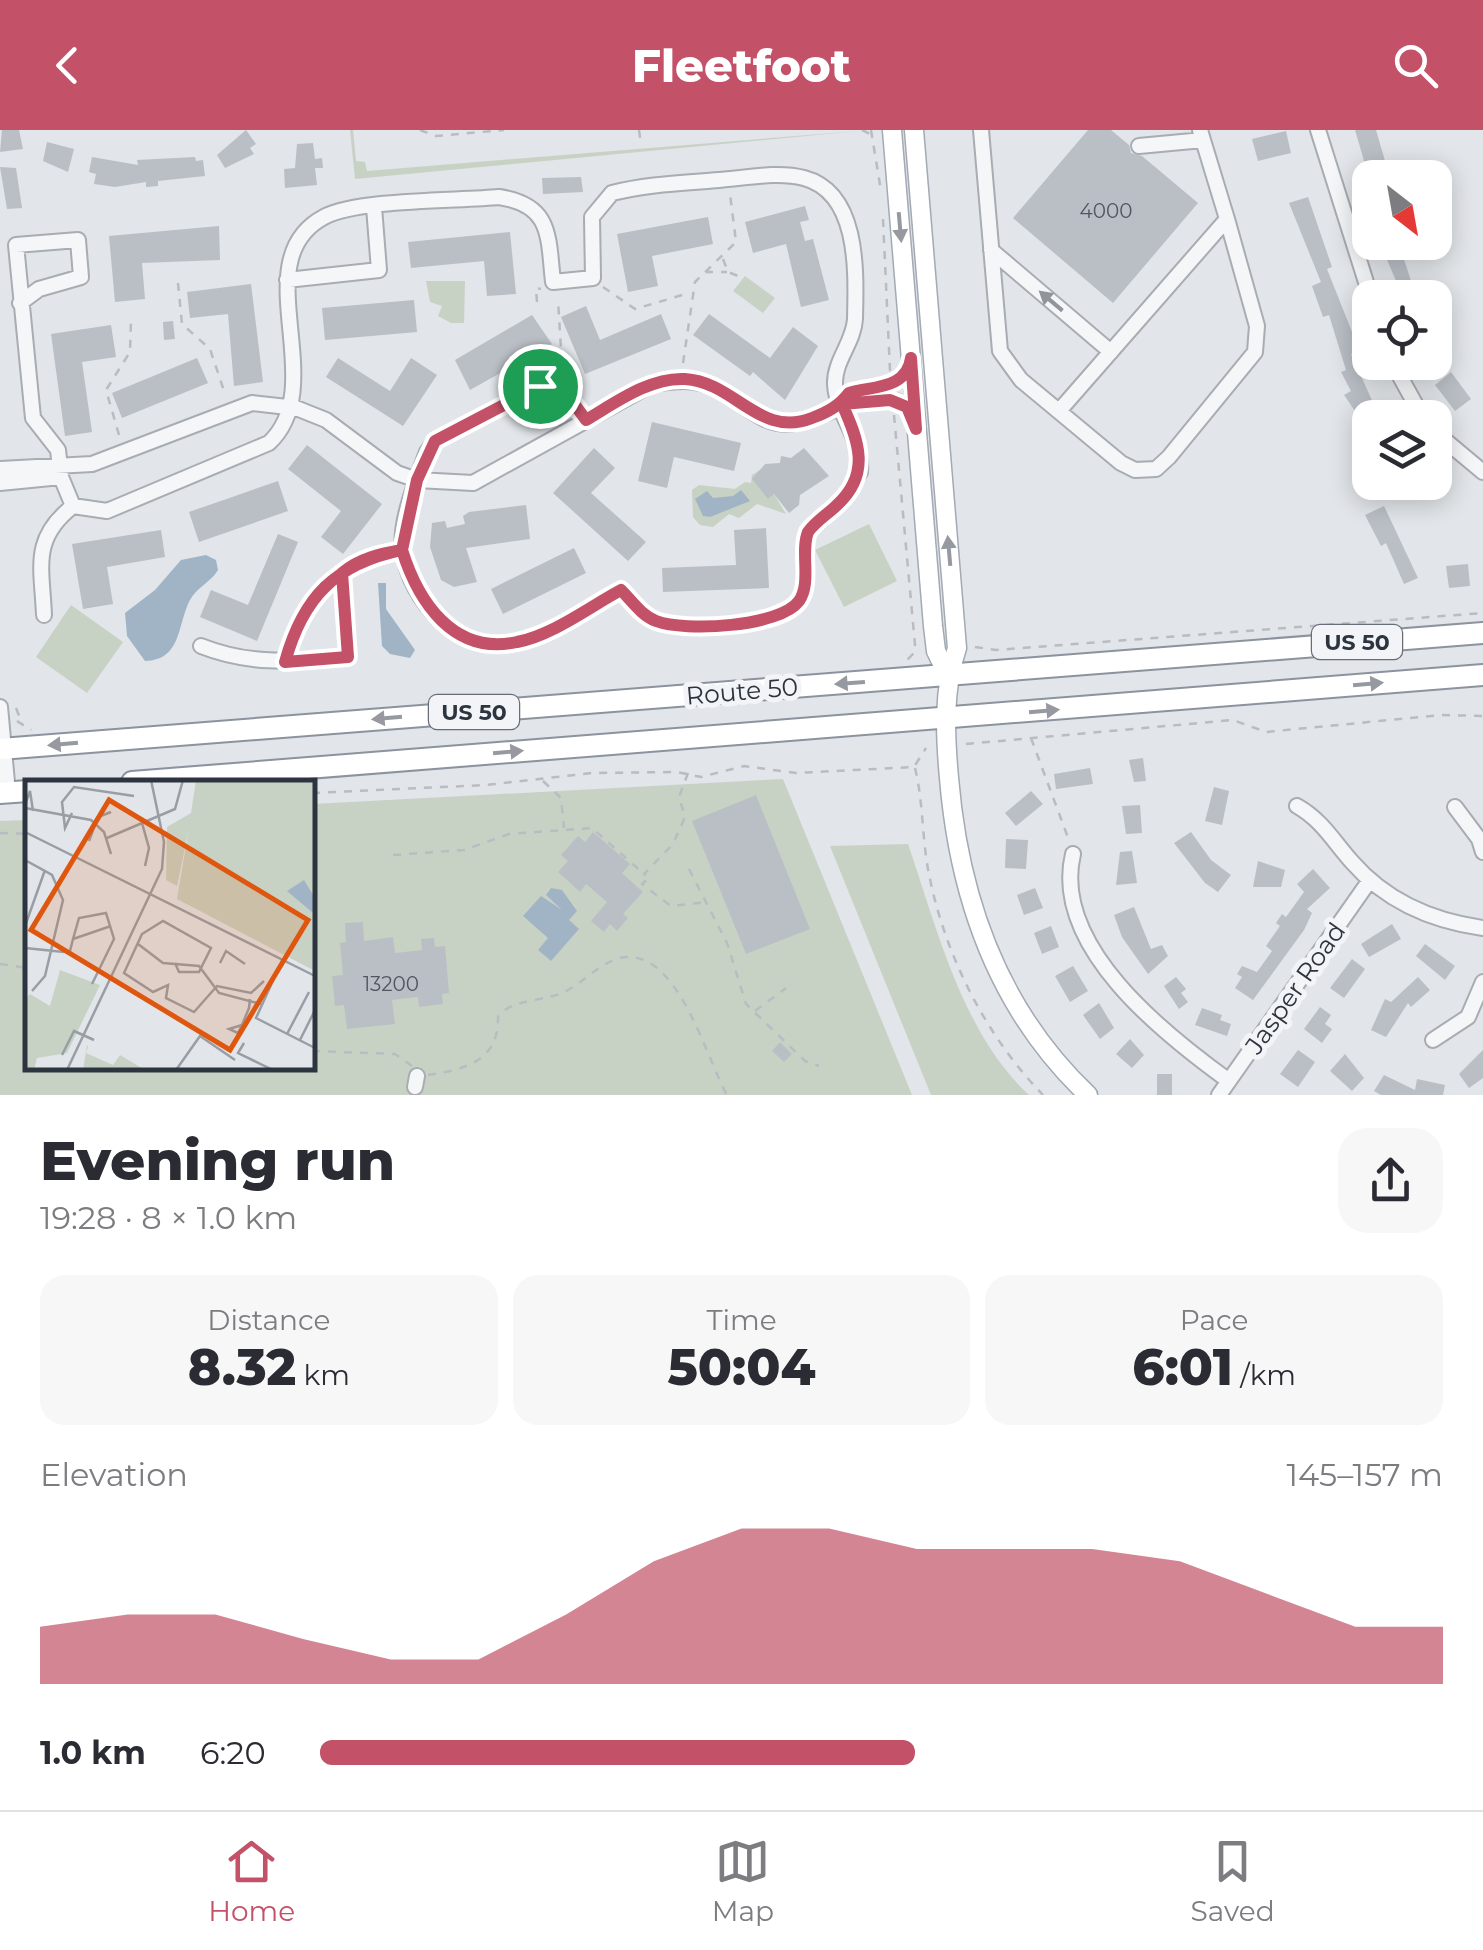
<!DOCTYPE html>
<meta charset="utf-8">
<style>
body{margin:0;font-family:Montserrat,sans-serif;background:#f7f7f7;color:#2b2b33;height:100vh;display:flex;flex-direction:column;font-size:38px;white-space:nowrap}
*{box-sizing:border-box;margin:0}
p{font-size:32px;color:#7c7c81}
.icon{flex:none;width:55px;height:55px;fill:none;stroke:currentColor;stroke-width:2;stroke-linecap:round;stroke-linejoin:round}
.map{position:relative;height:965px;overflow:hidden}
.sheet{display:flex;flex-direction:column;background:#fff;flex:1}
.sheet>*{flex:none}
.needle{width:65px;rotate:149deg}
.tools{position:absolute;left:1352px;top:30px;display:grid;gap:20px}
.tools a{display:grid;place-items:center;width:100px;height:100px;border-radius:20px;background:#fff;box-shadow:0 5px 25px #0003;font-size:50px}
.pin{position:absolute;display:grid;place-items:center;width:85px;height:85px;color:#fff;margin:-42px;border:5px solid #fff;border-radius:50%;box-shadow:0 2px 10px #0007}
.round{display:grid;place-items:center;flex:none;width:105px;height:105px;border-radius:30px;background:#f7f7f7}
.summary{display:flex;align-items:center;justify-content:space-between;height:170px;padding:0 40px}
h1{font-size:55px;font-weight:800;line-height:75px}
.figures{display:grid;grid-template-columns:repeat(3,1fr);gap:15px;height:170px;padding:10px 40px}
.figures div{display:grid;align-content:center;border-radius:25px;background:#f7f7f7;text-align:center}
.figures b{font-size:50px;font-weight:800}
.figures small{font-size:28px;font-weight:400}
.figures p{font-size:28px}
.chart{height:280px;padding:20px 40px}
.chart p{display:flex;justify-content:space-between}
.chart svg{width:100%;height:180px;margin-top:10px;fill:#c35268;opacity:.7}
ul{padding:0 40px;list-style:none;font-size:32px}
li{display:grid;grid-template-columns:160px 120px 1fr;align-items:center;height:75px}
li i{height:25px;border-radius:12px;background:#c35268}
header{display:flex;justify-content:space-between;align-items:center;height:130px;padding:0 40px;background:#c35268;color:#fff;font-size:45px;font-weight:800}
.tabs{display:flex;justify-content:space-around;align-items:center;height:140px;border-top:2px solid #e1e1e2;background:#fff;font-size:28px;color:#7c7c81}
.tabs a{display:grid;justify-items:center;gap:5px}
.tabs .current{color:#c35268}
.map>svg:first-child{display:block}
</style>
<header><svg class="icon" aria-label="back" viewBox="0 0 24 24"><path d="M15 5l-7 7 7 7"/></svg>Fleetfoot<svg class="icon" aria-label="search" viewBox="0 0 24 24"><circle cx="10" cy="10" r="6"/><path d="M15 15l6 6"/></svg></header>
<div class="map">
<svg width="1483" height="965" viewBox="0 0 1483 965">
<rect width="100%" height="100%" fill="#e2e5e9"/>
<path fill="#c8d2c4" d="M350,0H353L356,31L365,32L367,41L858,1L355,49Z
M745,146L775,168L763,183L733,161Z
M426,151H465L464,193H451L438,186L442,176L430,172Z
M765,337L768,368L774,364L786,384L757,374L739,388L729,384L713,397L700,395L693,387L692,360L699,355L735,359L745,352L751,353L752,345Z
M869,394L897,451L844,477L815,420Z
M71,475L123,512L87,563L36,527Z
M783,649L912,965H0V691L27,690L28,938H312L313,674Z
M908,714C937,798 962,903 1029,965H931L830,716Z"/>
<path fill="#a0b4c6" d="M741,360L750,371L710,387L703,386L695,369L707,361L713,368L733,366Z
M206,425L216,430L218,440C211,452 197,457 190,470C177,495 182,530 145,531L127,506L125,483L155,460L181,430Z
M378,453H386V479L415,520L410,528L390,524L382,516Z
M551,758L562,760L577,781L569,790L579,799L551,831L538,820L548,808L523,786L541,766L562,780L546,765Z"/>
<path fill="#babfc6" d="M2,0H19L23,19L0,22Z
M246,0L256,14L250,18L254,24L225,38L217,25Z
M1088,0H1111L1129,15L1131,23L1142,26L1198,73L1113,173L1013,88Z
M1355,0H1376L1390,48H1369Z
M1286,1L1291,23L1258,31L1252,9Z
M47,12L74,19L68,42L43,31Z
M313,13L315,29L322,28L323,38H315L317,55L285,58L284,39L295,38L297,14Z
M92,27L138,35L137,30L195,27L196,31L203,30L205,46L158,51V56L146,57V52L115,57L94,54L96,44L89,42Z
M0,37L16,38L22,78L7,79Z
M581,47L583,62L543,64L542,48Z
M1308,67L1332,137L1327,139L1360,222L1351,224L1375,277L1379,275L1386,288H1370V303L1344,265L1351,261L1341,242L1346,240L1329,185L1323,187L1312,156L1321,152L1289,73Z
M805,76L809,90L800,92L805,111L813,109L829,170L801,177L786,114L753,123L745,92Z
M708,87L713,114L652,126L658,156L628,162L617,104Z
M219,96L220,130L142,133L145,169L115,172L109,106Z
M510,102L516,164L487,166L484,131L411,138L408,112Z
M1399,114L1413,157L1422,168H1392L1401,163L1383,120Z
M251,154L263,252L234,256L228,184L190,188L187,162Z
M414,170L417,202L325,210L322,178Z
M586,176L600,210L661,184L671,209L585,244L561,187Z
M709,184L770,228L793,197L818,216L785,270L753,242L750,246L693,205Z
M532,185L552,214L470,260L455,230Z
M173,191L175,209L164,210L163,192Z
M111,195L116,227L82,232L92,302L65,306L51,204Z
M197,228L208,253L122,288L112,263Z
M338,228L390,261L411,228L437,245L403,296L326,247Z
M1451,242L1471,269L1455,281L1435,255Z
M652,292L741,313L734,341L674,327L667,358L638,351Z
M307,315L382,374L343,424L321,407L341,381L288,339Z
M594,318L615,338L591,363L646,412L628,431L553,363Z
M804,318L829,346L800,365L799,375L789,383L774,364L768,369L752,349L765,334L780,333L781,326L791,328Z
M278,351L288,381L199,412L189,382Z
M526,375L530,409L466,418L477,452L454,457L441,450L430,417L432,393L445,391L447,398L465,394L463,386L469,382Z
M1384,376L1418,448L1404,454L1386,413L1381,416L1365,385Z
M766,398L769,458L663,462L662,438L736,435L734,400Z
M161,400L165,427L107,437L113,474L83,479L72,414Z
M278,404L298,412L257,511L200,487L211,460L248,475Z
M574,418L586,443L503,484L491,459Z
M1468,434L1470,456L1449,458L1446,436Z
M1143,628L1146,651L1134,652L1129,630Z
M1090,638L1093,654L1056,659L1054,644Z
M1214,657L1229,661L1222,695L1205,691Z
M1031,661L1043,674L1016,696L1005,683Z
M756,665L810,799L746,824L692,691Z
M1140,675L1142,703L1126,704L1122,676Z
M593,702L630,734L622,743L643,762L623,784L628,788L617,801L610,794L604,802L591,791L607,772L586,754L580,762L558,742L568,731L561,725L578,706L585,712Z
M1191,702L1211,730L1231,745L1218,762L1205,753L1174,713Z
M1006,709L1028,710L1026,739L1005,738Z
M1132,721L1137,753L1116,755L1120,722Z
M1258,731L1285,740L1281,757H1253Z
M1313,739L1330,758L1307,779L1312,783L1304,800L1253,870L1235,858L1242,847L1237,844L1242,836L1257,842L1272,821L1266,816L1280,796L1276,793L1282,784L1286,787L1304,762L1297,754Z
M1035,758L1043,778L1024,785L1017,765Z
M1134,777L1151,819L1162,815L1168,826L1148,844L1122,807L1114,785Z
M363,792L364,811L393,807L395,823L422,820L421,809L434,808L435,817L445,816L449,863L442,864L443,874L419,877L418,867L392,870L395,894L347,899L344,875L335,876L332,846L343,845L340,813L346,812L345,793Z
M1392,794L1401,809L1369,827L1361,814Z
M1051,796L1059,817L1042,824L1034,803Z
M1425,814L1455,836L1445,850L1416,826Z
M1352,829L1365,839L1344,868L1330,858Z
M1073,836L1088,861L1070,872L1055,846Z
M1176,847L1186,859L1181,863L1188,872L1179,879L1164,856Z
M1418,847L1430,860L1411,877L1408,873L1386,907L1371,900L1385,869L1391,872Z
M1099,873L1114,898L1100,909L1083,885Z
M1320,877L1331,885L1325,894L1332,899L1322,913L1304,899Z
M1202,878L1222,885L1220,890L1231,894L1227,906L1195,895Z
M1130,909L1144,925L1132,938L1116,924Z
M780,912L792,924L784,932L772,921Z
M1298,920L1315,932L1298,957L1280,944Z
M1483,920V948L1469,958L1459,944Z
M1345,924L1364,948L1352,961L1330,941Z
M1157,944H1172V965H1157Z
M1384,945L1415,960L1417,949L1445,955L1443,965H1381L1374,961Z"/>
<g fill="none" stroke-linecap="round" stroke-linejoin="round">
<defs>
<path id="minor" d="M981,0L1000,221L1021,250L1121,333L1135,340L1156,339L1169,327L1255,222L1257,196L1227,89
M1318,0L1371,168
M1139,16L1203,10L1200,0
M991,120L1111,222
M287,150L379,140L374,77
M20,173L39,159L81,147L78,110L16,115L33,288L58,320L61,347L73,376
M1392,232L1423,288
M842,274L849,263C871,257 907,259 911,231
M1059,281L1227,89L1203,10
M1435,302L1483,342
M0,339L92,334L252,273L296,278L326,290L397,343L417,350L473,353L652,254C674,251 692,248 713,257C739,267 758,295 788,294C822,292 892,241 914,289
M0,353L61,347
M44,485C42,437 31,409 73,376L107,381L269,313C332,254 243,130 324,87C357,69 458,71 499,67C552,75 548,106 553,152L593,148L592,87L612,63C647,54 684,53 719,50C746,48 778,41 804,48C860,63 856,143 855,189C854,212 834,231 835,254C836,284 863,308 860,342L842,371L808,402C800,422 812,453 799,471C779,497 685,502 656,491C641,485 631,471 621,459C589,477 553,505 517,512C460,525 410,473 403,420C399,392 417,349 427,322L435,311L539,255L565,259L586,290
M201,516C251,536 295,531 348,527L342,443
M285,532C303,467 335,434 403,420
M0,577L8,663
M1297,676C1322,690 1334,712 1352,732C1386,771 1432,791 1483,798
M1455,677L1479,709L1483,722
M1073,724C1051,816 1164,904 1229,951
M1433,910L1468,887L1483,852
M415,957L417,946
M1219,965L1370,750"/>
<path id="major" d="M892,0L933,496L936,521L948,546
M914,0L957,518C943,560 945,604 949,648C959,768 999,881 1088,965"/>
<path id="highway" d="M0,619L1483,503
M132,652L1483,545
M0,663L28,661"/>
</defs>
<use href="#minor" stroke="#a8acb3" stroke-width="18"/>
<use href="#major" stroke="#a2aab4" stroke-width="21"/>
<use href="#highway" stroke="#8b939f" stroke-width="24"/>
<path stroke="#b9bcc1" stroke-width="2.5" stroke-dasharray="8 8" stroke-linecap="butt" d="M420,0L436,6L504,0
M639,0L641,15
M862,0L870,4
M871,0L881,61
M883,89L890,241
M723,129L728,142L743,148
M705,142H727
M178,153L182,194L210,219L224,261
M603,157L635,179L689,163
M537,172L536,158L541,159
M683,233L695,152L736,112L730,64
M556,243L558,235L562,236L558,170
M894,285L915,515L914,523L905,532
M119,305L106,260L130,222L131,190
M975,517L996,520L1483,483
M16,578L22,593
M17,591L31,600
M1031,608L1070,713
M966,614L1233,590L1266,602L1441,585L1483,586
M915,638C923,670 922,706 928,739C943,821 984,904 1043,965
M688,643L679,667L685,687L673,714L644,744L649,748L642,754L671,776L708,772
M543,651L561,668L564,698
M312,663L486,655L592,643L677,642L701,647L744,636L796,643L914,637L926,618
M0,703L28,704
M393,725L464,720L509,704L592,698L644,744
M689,739L727,813L746,874L805,931L819,936
M0,834L28,838
M755,881L786,858
M312,921L395,924L412,936
M428,945C466,939 499,931 498,887C510,868 548,872 568,860C586,850 600,833 620,828C677,815 706,928 727,965"/>
<use href="#minor" stroke="#f5f6f8" stroke-width="14"/>
<use href="#major" stroke="#fff" stroke-width="18"/>
<use href="#highway" stroke="#fff" stroke-width="20"/>
</g>
<defs><path id="oneway-solid" d="M-6-.8H1V-3.2L6.5 0L1 3.2V.8H-6Z" transform="scale(2.5)"/></defs>
<g fill="#969aa0">
<use href="#oneway-solid" transform="translate(900 97) rotate(85)"/>
<use href="#oneway-solid" transform="translate(949 421) rotate(-95)"/>
<use href="#oneway-solid" transform="translate(850 553) rotate(176)"/>
<use href="#oneway-solid" transform="translate(1368 554) rotate(-5)"/>
<use href="#oneway-solid" transform="translate(1044 581) rotate(-5)"/>
<use href="#oneway-solid" transform="translate(387 588) rotate(175)"/>
<use href="#oneway-solid" transform="translate(63 614) rotate(175)"/>
<use href="#oneway-solid" transform="translate(508 622) rotate(-5)"/>
</g>
<use fill="#90959c" href="#oneway-solid" transform="translate(1051 171) rotate(-140)"/>
<g fill="none" stroke-linecap="round" stroke-linejoin="round">
<defs>
<path id="route" d="M540,256L435,311L417,350L402,420C335,434 303,467 285,532L348,527L342,443C360,428 380,424 402,420C418,471 453,526 517,512C553,505 589,477 621,460C632,471 641,485 656,491C685,502 780,497 799,471C812,452 800,422 808,402C816,391 828,384 837,375C871,344 859,311 842,274L890,270L907,277L916,299L911,228C907,259 873,256 849,263C839,276 828,282 812,288C760,309 735,252 685,249C650,247 615,273 586,290L564,260L540,256"/>
</defs>
<use href="#route" stroke="#fff" stroke-width="20"/>
<use href="#route" stroke="#c35268" stroke-width="12"/>
</g>
<g text-anchor="middle" dominant-baseline="central" stroke-width="10" stroke-linejoin="round" paint-order="stroke">
<g font-size="20" fill="#505762">
<text x="1106" y="81">4000</text>
<text x="391" y="854">13200</text>
</g>
<g fill="#f2f4f7" stroke="#676e77" stroke-width="2.5">
<rect x="1312" y="495" width="90" height="34" rx="8"/>
<rect x="429" y="565" width="90" height="34" rx="8"/>
</g>
<g font-size="22" font-weight="bold" fill="#2c3440">
<text x="1357" y="512">US 50</text>
<text x="474" y="582">US 50</text>
</g>
<g font-size="25" fill="#2c3440" stroke="#f2f4f7">
<text transform="translate(742 561) rotate(-5)">Route 50</text>
<text transform="translate(1295 858) rotate(-55)">Jasper Road</text>
</g>
</g>
<g transform="translate(25 650)">
<rect width="290" height="290" fill="#e2e5e9"/>
<path d="M171,0H290V191L152,119L164,48L152,106L141,100L142,47L166,33ZM35,190L75,205L42,273L12,278L9,290H0V220L5,214L25,226ZM62,265L63,267L61,273L88,285L95,275L120,290H58Z" fill="#c8d2c4"/>
<path d="M279,100L290,118L288,133L262,111Z" fill="#a0b4c6"/>
<path fill="none" stroke="#999ea5" stroke-width="2.5" d="M0,25L5,11L8,31M0,28L66,40L79,52L86,74M47,33L40,48L37,22L49,7L109,16M117,43L124,68L120,86M0,52L290,196M82,58L150,29L158,0M64,61L73,37L86,32M0,80L27,95L38,120L20,196L7,211M0,146L20,90M48,159L54,138L81,133L89,159L67,204M113,164L138,183L174,186L194,213L236,224M0,168L39,172M45,171L48,159L86,146M257,181L231,238L290,268M150,183L154,192H174L186,168L138,141L117,154L99,193L128,212L143,205L141,218L169,232L192,206L226,213L239,201M195,183L201,171L220,184M217,245L204,249L213,253L217,245L224,228L225,219M262,254L284,212M275,260L290,230M219,263L213,273L248,290M37,275L49,251L69,260M42,290L137,89L139,62L126,0M151,290L175,256L210,280"/>
<path fill="#df570f" fill-opacity="0.15" stroke="#df570f" stroke-width="5" d="M84,20L283,140L205,270L6,150Z"/>
<rect width="290" height="290" fill="none" stroke="#2c3440" stroke-width="5"/>
</g>
</svg>
<div class="tools">
<a><svg class="needle" viewBox="-14 -14 28 28"><path d="M0-13l5 13h-10z" fill="#e53935"/><path d="M0 13l5-13h-10z" fill="#7c7c81"/></svg></a>
<a><svg class="icon" aria-label="locate" viewBox="0 0 24 24"><circle cx="12" cy="12" r="6"/><path d="M12 2v4M12 18v4M2 12h4M18 12h4"/></svg></a>
<a><svg class="icon" aria-label="layers" viewBox="0 0 24 24"><path d="M12 4l9 5-9 5-9-5zM3 14l9 5 9-5"/></svg></a>
</div>
<div class="pin" style="left:540px;top:256px;background:#1e9e55"><svg class="icon" aria-label="arrive" viewBox="0 0 24 24"><path d="M6 21V4h12l-3 4 3 4H6"/></svg></div>
</div>
<section class="sheet">
<div class="summary"><div><h1>Evening run</h1><p>19:28 · 8 × 1.0 km</p></div><a class="round"><svg class="icon" aria-label="share" viewBox="0 0 24 24"><path d="M12 15V3M7 8l5-5 5 5M5 13v7h14v-7"/></svg></a></div>
<div class="figures">
<div><p>Distance</p><b>8.32<small> km</small></b></div>
<div><p>Time</p><b>50:04</b></div>
<div><p>Pace</p><b>6:01<small> /km</small></b></div>
</div>
<div class="chart"><p><span>Elevation</span>145–157 m</p>
<svg viewBox="0 0 160 44" preserveAspectRatio="none"><path d="M0 44V30L10 27L20 27L30 33L40 38L50 38L60 27L70 14L80 6L90 6L100 11L110 11L120 11L130 14L140 22L150 30L160 30V44z"/></svg>
</div>
<ul>
<li><b>1.0 km</b>6:20<i style="width:53%"></i></li>
</ul>
</section>
<nav class="tabs">
<a class="current"><svg class="icon" aria-label="home" viewBox="0 0 24 24"><path d="M3 11l9-7 9 7M6 9v11h12V9"/></svg>Home</a>
<a><svg class="icon" aria-label="map" viewBox="0 0 24 24"><path d="M3 6l6-2 6 2 6-2v14l-6 2-6-2-6 2zM9 4v14M15 6v14"/></svg>Map</a>
<a><svg class="icon" aria-label="saved" viewBox="0 0 24 24"><path d="M7 4h10v16l-5-4-5 4z"/></svg>Saved</a>
</nav>
